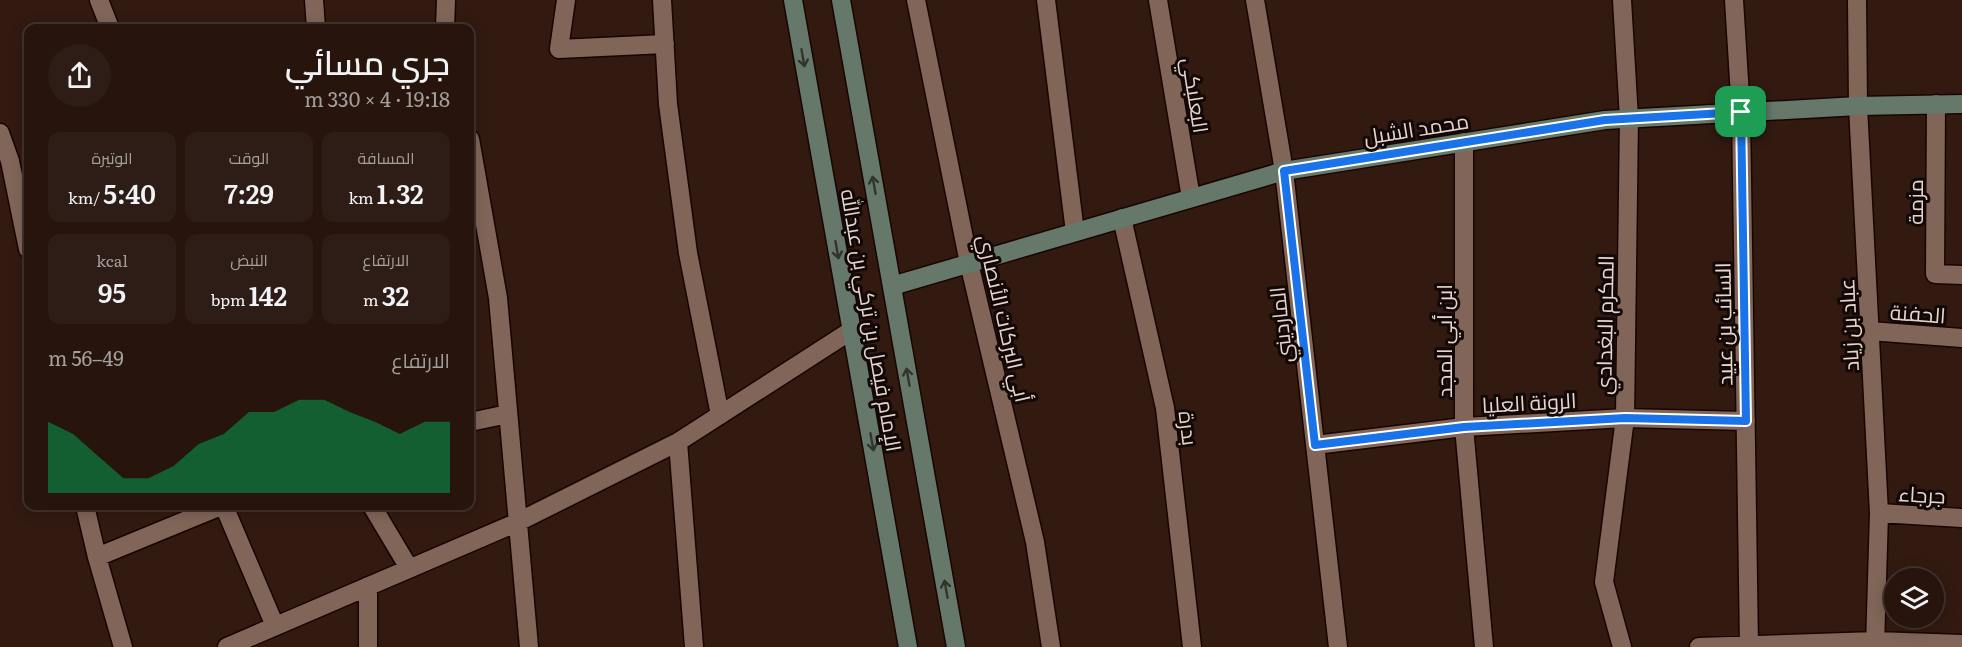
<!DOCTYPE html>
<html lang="ar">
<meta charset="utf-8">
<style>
body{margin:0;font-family:Literata,Cairo,serif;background:#2e1d16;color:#f1f3f6;direction:rtl;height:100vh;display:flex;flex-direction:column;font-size:22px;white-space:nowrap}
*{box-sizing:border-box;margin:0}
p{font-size:20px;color:#a49e9d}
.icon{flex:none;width:33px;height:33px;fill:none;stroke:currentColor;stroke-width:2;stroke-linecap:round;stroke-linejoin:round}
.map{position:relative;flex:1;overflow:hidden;direction:ltr}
.drawer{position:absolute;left:24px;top:24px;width:450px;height:486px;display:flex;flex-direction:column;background:#26140d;border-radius:12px;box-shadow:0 3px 15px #0003,0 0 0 2px #42332e;direction:rtl}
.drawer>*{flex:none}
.fabs{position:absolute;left:1884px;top:568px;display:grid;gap:12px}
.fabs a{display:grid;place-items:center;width:60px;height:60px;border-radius:50%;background:#26140d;box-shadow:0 3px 15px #0003,0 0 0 2px #42332e;font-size:30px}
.pin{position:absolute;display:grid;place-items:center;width:51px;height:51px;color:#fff;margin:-26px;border-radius:12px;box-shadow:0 3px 9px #0006}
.round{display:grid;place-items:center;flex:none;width:63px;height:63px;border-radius:32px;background:#2e1d16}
.head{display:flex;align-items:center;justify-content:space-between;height:102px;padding:0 24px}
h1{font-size:33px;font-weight:600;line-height:45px}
.stats{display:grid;grid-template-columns:repeat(3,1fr);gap:9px;height:102px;padding:6px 24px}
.stats div{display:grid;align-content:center;border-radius:12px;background:#2e1d16;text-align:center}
.stats b{font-size:26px;font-weight:600}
.stats small{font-size:16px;font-weight:400}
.stats p{font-size:16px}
.chart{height:168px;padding:12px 24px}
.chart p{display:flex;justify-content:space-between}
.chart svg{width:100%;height:108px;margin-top:6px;fill:#0b8043;opacity:.7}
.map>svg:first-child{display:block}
</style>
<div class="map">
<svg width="1962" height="647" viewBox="0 0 1962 647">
<rect width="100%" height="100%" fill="#321a11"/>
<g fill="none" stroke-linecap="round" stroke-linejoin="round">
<defs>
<path id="street" d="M99,0L110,28
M314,0L316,28
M566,0L559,49L665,44
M662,0L668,104L688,253L720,415
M916,0L969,263L1035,542L1051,647
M1046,0L1075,232
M1158,0L1191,198
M1255,0L1284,171L1338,647
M1734,0L1741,112L1749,647
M1857,0L1858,106L1879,513L1875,647
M445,28L446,0
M1936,104L1935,274L1962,275
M0,133L10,161L28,249
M470,139L498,298L529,647
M1464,142V427L1484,647
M1122,218L1165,408L1192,647
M1870,331L1962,338
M470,422L508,414
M678,442L694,647
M1315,445L1464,427L1625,418L1746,421
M85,506L97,557L123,647
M224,506L275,626
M372,506L409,568
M1879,513L1962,518
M97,557L221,506
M368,586V647
M227,647L518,522L678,442L852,330
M1622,647L1604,582L1625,418L1629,118L1622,0
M1699,647L1876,641L1962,644"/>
<path id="secondary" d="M793,0L908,647
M841,0L956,647
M892,286L1284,171L1605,120L1858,106L1962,104"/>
</defs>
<use href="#street" stroke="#180501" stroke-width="21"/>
<use href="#secondary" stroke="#180501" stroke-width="21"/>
<use href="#street" stroke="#816559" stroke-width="18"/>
<use href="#secondary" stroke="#65786a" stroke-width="18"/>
</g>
<defs><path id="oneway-shaft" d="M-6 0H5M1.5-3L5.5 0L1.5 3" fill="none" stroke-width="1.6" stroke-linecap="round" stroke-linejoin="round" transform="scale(1.5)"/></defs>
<g stroke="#33352d">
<use href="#oneway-shaft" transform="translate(803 58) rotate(80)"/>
<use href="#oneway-shaft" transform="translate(874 185) rotate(-100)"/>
<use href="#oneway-shaft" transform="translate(837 250) rotate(80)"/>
<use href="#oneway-shaft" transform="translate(908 377) rotate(-100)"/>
<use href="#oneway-shaft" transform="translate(872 442) rotate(80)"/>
<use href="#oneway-shaft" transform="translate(946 589) rotate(-100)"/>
</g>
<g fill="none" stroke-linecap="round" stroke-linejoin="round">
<defs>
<path id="route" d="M1741,112L1746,421L1625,418L1464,427L1315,445L1284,171L1605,120Z"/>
</defs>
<use href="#route" stroke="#fff" stroke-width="12"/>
<use href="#route" stroke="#1a73e8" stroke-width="8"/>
</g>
<g text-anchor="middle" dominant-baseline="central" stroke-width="6" stroke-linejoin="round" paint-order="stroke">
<g font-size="21" fill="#e6d5cf" stroke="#120805">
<text transform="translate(1197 95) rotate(81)">البعلبكي</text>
<text transform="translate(1416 127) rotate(-9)">محمد الشبل</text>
<text transform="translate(1913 202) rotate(-90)">مزمة</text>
<text transform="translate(1918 312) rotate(4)">الحفنة</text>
<text transform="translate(1006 318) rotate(77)">أبي البركات الأنصاري</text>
<text transform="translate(873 320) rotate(80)">الإمام فيصل بن تركي بن عبدالله</text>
<text transform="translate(1722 324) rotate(-91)">السائب بن عبيد</text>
<text transform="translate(1279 325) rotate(-96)">المارديني</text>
<text transform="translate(1603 325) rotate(-89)">المكرم البغدادي</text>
<text transform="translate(1847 325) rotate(-93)">عباد بن زياد</text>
<text transform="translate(1442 341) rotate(-90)">ابن أبي المجد</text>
<text transform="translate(1529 401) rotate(-3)">الرونة العليا</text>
<text transform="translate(1190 428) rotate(83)">بدرة</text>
<text transform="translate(1922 493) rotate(3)">جرجاء</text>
</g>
</g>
</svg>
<div class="fabs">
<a><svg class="icon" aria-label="layers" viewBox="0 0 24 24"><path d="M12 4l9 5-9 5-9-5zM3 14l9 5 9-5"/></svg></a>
</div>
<div class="pin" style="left:1741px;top:112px;background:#1e9e55"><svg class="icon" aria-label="arrive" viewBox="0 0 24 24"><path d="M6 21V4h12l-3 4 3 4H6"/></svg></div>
<section class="drawer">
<div class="head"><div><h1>جري مسائي</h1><p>19:18 · 4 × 330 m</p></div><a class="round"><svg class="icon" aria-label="share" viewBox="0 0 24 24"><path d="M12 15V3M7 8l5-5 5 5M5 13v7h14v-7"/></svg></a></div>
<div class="stats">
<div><p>المسافة</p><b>1.32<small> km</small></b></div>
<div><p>الوقت</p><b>7:29</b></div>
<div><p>الوتيرة</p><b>5:40<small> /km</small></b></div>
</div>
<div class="stats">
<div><p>الارتفاع</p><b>32<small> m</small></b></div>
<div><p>النبض</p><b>142<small> bpm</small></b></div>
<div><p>kcal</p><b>95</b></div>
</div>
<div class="chart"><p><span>الارتفاع</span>49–56 m</p>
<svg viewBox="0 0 160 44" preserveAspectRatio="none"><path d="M0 44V15L10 20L20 29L30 38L40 38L50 33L60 24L70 20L80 11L90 11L100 6L110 6L120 11L130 15L140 20L150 15L160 15V44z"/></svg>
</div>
</section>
</div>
